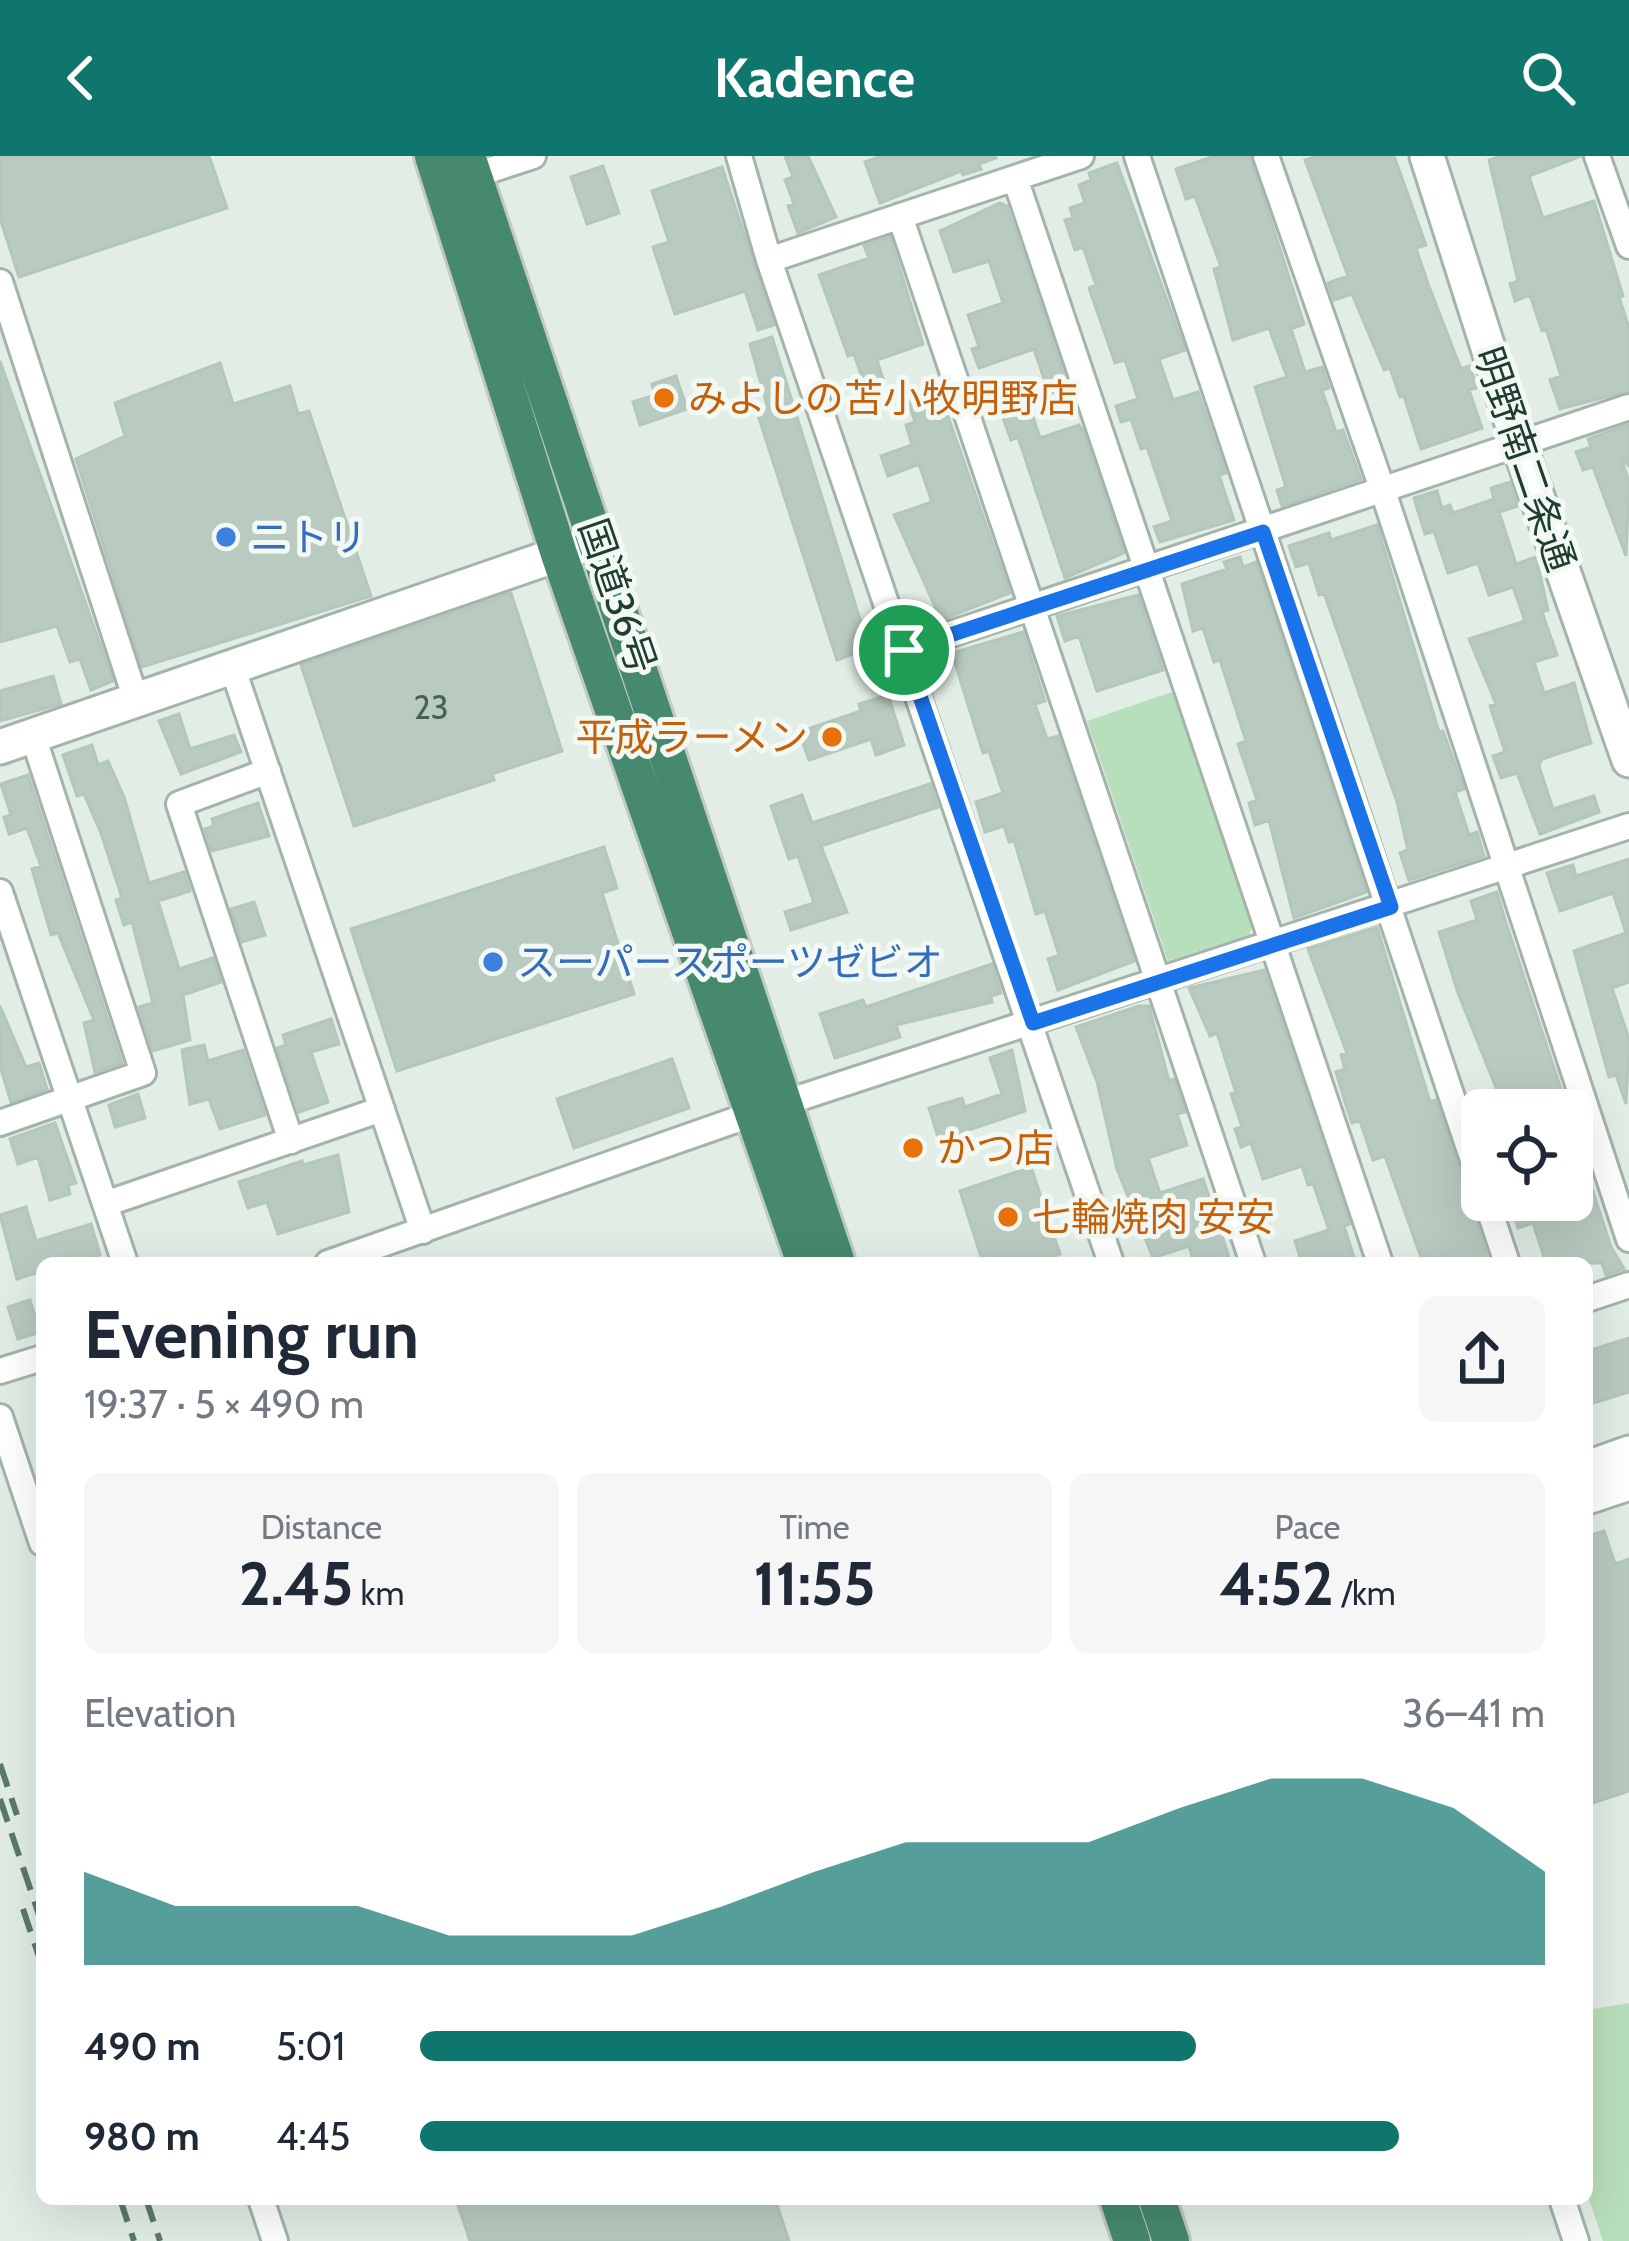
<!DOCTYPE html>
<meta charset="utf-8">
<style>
body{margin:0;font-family:Cabin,"Noto Sans JP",sans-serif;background:#f6f6f7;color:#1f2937;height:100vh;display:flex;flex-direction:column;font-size:45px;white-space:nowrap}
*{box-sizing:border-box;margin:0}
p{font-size:39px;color:#747a83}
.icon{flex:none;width:66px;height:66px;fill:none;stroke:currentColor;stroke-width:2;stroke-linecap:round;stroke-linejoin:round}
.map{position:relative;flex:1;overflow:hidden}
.drawer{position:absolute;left:36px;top:1101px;width:1557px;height:948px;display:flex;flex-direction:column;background:#fff;border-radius:18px;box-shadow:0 12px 48px #0002}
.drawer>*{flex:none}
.tools{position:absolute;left:1461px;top:933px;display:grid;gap:24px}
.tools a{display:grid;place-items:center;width:132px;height:132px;border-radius:18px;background:#fff;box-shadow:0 12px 48px #0002;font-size:60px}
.pin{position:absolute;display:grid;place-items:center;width:102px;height:102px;color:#fff;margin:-51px;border:6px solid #fff;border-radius:50%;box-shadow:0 3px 12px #0007}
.round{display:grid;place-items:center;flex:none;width:126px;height:126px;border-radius:18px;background:#f6f6f7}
.head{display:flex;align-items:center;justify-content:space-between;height:204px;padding:0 48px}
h1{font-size:66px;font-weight:700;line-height:90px}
.stats{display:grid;grid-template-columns:repeat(3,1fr);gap:18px;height:204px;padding:12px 48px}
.stats div{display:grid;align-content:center;border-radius:18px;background:#f6f6f7;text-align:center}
.stats b{font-size:60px;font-weight:700}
.stats small{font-size:33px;font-weight:400}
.stats p{font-size:33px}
.chart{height:336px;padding:24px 48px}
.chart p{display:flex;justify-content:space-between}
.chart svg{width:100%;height:216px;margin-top:12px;fill:#0f766e;opacity:.7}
ul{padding:0 48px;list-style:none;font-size:39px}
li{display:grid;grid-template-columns:192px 144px 1fr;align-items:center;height:90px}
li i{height:30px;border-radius:15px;background:#0f766e}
header{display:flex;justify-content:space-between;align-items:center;height:156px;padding:0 48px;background:#0f766e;color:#fff;font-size:54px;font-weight:700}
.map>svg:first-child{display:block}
</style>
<header><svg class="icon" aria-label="back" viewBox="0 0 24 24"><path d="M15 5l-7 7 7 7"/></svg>Kadence<svg class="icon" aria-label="search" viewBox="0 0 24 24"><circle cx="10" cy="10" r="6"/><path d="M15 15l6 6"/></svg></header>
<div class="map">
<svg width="1629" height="2085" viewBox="0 0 1629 2085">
<rect width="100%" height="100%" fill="#e1ede5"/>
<path fill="#b8dfbb" d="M1172,536L1182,540L1253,768L1249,779L1168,805L1087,565Z
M1629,1847V2085H1603L1587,2037V1854Z"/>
<path fill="#b9cac0" stroke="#b3c7ba" stroke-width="3" d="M0,0H209L227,52L19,121L0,62Z
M785,0H808L836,61L798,77L788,50L794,48L785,24L793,21Z
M881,0H995L996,2L979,8L981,13L963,19L961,15L880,47L865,6Z
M1215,0H1250L1304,168L1291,173L1305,216L1322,211L1329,232L1322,234L1336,276L1343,274L1361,323L1282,350L1277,334L1286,331L1255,231L1287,221L1269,172L1233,184L1214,113L1221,111L1195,40L1186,43L1176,13Z
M1317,0H1394L1426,89L1416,92L1428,128L1461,213L1470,210L1477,232L1469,234L1482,272L1421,293L1404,240L1400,241L1390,212L1384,214L1352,138L1334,144L1328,127L1348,120L1305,4Z
M1501,0H1581L1529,20L1543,62L1594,45L1623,140L1619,141L1629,172V235L1560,253L1550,224L1561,220L1546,173L1542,175L1530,139L1515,145L1510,128L1518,125L1489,4Z
M1117,7L1185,194L1159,203L1173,244L1198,236L1226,317L1219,319L1234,364L1160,386L1154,371L1172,365L1147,291L1141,293L1131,263L1121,266L1116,250L1138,243L1125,204L1115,207L1089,132L1096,129L1083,91L1075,94L1065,64L1073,62L1070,52L1085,47L1079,29L1091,24L1089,17Z
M603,10L619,57L587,68L571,21Z
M722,11L774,169L758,174L745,135L675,158L653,91L669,86L652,35Z
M1000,47L1007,50L1068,231L1049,238L1034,193L979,212L972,193L979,191L968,159L1003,147L989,105L954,116L940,75Z
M890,81L923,188L877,204L883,223L865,230L854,198L848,200L819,119L869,102L864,90Z
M772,181L869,492L837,504L757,256L768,253L750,188Z
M0,205L113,525L91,534L80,503L70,506L57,470L0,486Z
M220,207L233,248L290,230L298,258L309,255L371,440L142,511L76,303L125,280L115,247Z
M676,220L687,253L640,269L633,246L655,239L652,228Z
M937,229L1010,437L941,464L894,359L932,346L919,308L888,320L881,300L912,289L906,269L915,266L906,240Z
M1030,252L1040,282L1079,269L1083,275L1124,397L1065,422L1018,281L1011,284L1003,262Z
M1629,268V310L1621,302L1629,325L1626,400L1593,311L1583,314L1576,296L1591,291L1588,283Z
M1510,326L1518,350L1499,356L1516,408L1536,401L1548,454L1542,456L1557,499L1534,506L1544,537L1574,527L1591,587L1542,603L1539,610L1553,653L1594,640L1599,656L1540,678L1517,617L1501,622L1493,600L1505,596L1490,550L1496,548L1469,483L1525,465L1513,431L1489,439L1478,407L1448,417L1434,375L1425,378L1414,342L1437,335L1442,352L1450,349L1453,357L1494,343L1491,332Z
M1377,369L1439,576L1443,575L1464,633L1455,636L1469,679L1477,676L1484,700L1409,724L1400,697L1408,694L1397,646L1324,437L1319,439L1309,407L1296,411L1289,390L1329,377L1331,384Z
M1240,401L1243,411L1256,406L1366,736L1294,762L1269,664L1255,669L1249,647L1257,644L1238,588L1246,585L1220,504L1214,506L1203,472L1193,475L1182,428L1227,413L1224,406Z
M511,437L562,595L492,618L494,624L354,670L301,509Z
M1138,439L1163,514L1097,535L1079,480L1065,485L1057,460Z
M1023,476L1045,545L1035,548L1047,583L1058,580L1134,805L1058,834L1048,803L1059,799L1045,755L1036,758L1014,684L1009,686L1004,670L985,676L976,646L1003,637L989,595L983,597L952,497Z
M53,520L61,548L0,565V535Z
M888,539L904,589L876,599L871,583L809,604L799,576L861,555L859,548Z
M179,558L190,593L234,579L241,596L181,618L159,565Z
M92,589L98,609L108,605L124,641L149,727L184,716L190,735L158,745L179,813L213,802L221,826L183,839L190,884L153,895L139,851L153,847L132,766L124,769L116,744L122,742L101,677L84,638L77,640L63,599Z
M28,619L122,907L95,916L84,867L94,864L58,777L51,779L32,713L41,710L27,672L9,678L4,661L11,659L1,628Z
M930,628L938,651L821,690L847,756L791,774L785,756L814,747L798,700L789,703L771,650L802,639L812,667Z
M258,647L269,680L212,695L205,673L214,670L212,663Z
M604,691L617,732L602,737L634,838L397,915L351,773Z
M1629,703V826L1612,832L1629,883L1626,948L1616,919L1609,921L1574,795L1626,777L1613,737L1560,755L1547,717L1573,709L1576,720Z
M1497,736L1505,764L1568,954H1505L1458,837L1439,776L1477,764L1471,745Z
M254,746L265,779L242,786L231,753Z
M1377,771L1430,946L1436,944L1488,1103L1477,1107H1423L1385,1000L1373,1004L1360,965L1352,967L1345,946L1336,916L1345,913L1341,899L1347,897L1308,793Z
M992,808L1001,837L991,840L992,846L896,869L900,881L835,902L820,858L863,844L866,851Z
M1264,814L1350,1068L1344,1070L1354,1101L1335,1107H1302L1295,1085L1329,1074L1313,1027L1308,1029L1302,1010L1263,1023L1251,987L1241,991L1235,973L1242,971L1231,938L1236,937L1217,877L1210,880L1189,832Z
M0,850L26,911L39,907L47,933L11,946L0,910Z
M1139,850H1149L1169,925L1174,923L1185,956L1177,958L1187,989L1148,1002L1160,1037L1203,1023L1231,1107H1194L1189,1090L1153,1102L1117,1013L1097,926L1076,871Z
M331,863L339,888L311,896L328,946L299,956L277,892L286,889L283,879Z
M204,889L208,905L243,894L265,959L220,973L209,943L190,948L182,894Z
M1012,894L1025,955L939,984L929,952L962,942L965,951L1002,938L990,902Z
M672,903L689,952L574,992L557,943Z
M138,938L145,962L115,971L109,949Z
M55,967L76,1027L68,1029L70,1038L50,1044L38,1001L18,1008L10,983Z
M1575,980L1611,1091L1624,1113L1606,1119L1602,1107H1546L1533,1067L1518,1072L1513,1054L1543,1044H1572Z
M338,999L349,1056L278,1078L267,1046L248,1052L239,1026L302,1005L303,1009Z
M1031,1011L1060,1098L1033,1107H983L960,1035Z
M26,1051L36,1085L91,1068L100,1099L73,1107H42V1115L17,1123L0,1059Z
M30,1144L40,1176L18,1183L8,1151Z
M1629,1182V1236L1587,1249V1195Z
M1604,1375L1615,1408L1629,1403V1635L1587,1649V1380Z
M456,2043H775L789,2085H470Z"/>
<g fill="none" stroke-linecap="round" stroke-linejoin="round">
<defs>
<path id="minor" d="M739,0L769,104L1111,1107
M1137,0L1482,1031
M1266,0L1383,335L1629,1083
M1597,0L1629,90
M1015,22L1380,1107
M463,23L533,0
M900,60L1253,1107
M769,104L1081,0
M0,126L136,544
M903,494L1629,251
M232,510L423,1075
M268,615L179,648L291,985
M0,736L125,1107
M0,967L143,917L33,580
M1486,1044L1507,1107
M105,1048L382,953
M328,1107L784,947L1629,670
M1587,1143L1629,1129
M0,1215L42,1202
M0,1261L42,1387
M261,2043L275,2085
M1562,2043L1576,2085"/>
<path id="tertiary" d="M1427,0L1519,289L1629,604
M0,591L600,384
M1587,1312L1629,1297
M1587,1341L1629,1327"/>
<path id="trunk" d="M433,0L559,398L805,1107
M467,0L837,1107
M1118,2043L1132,2085
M1157,2043L1171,2085"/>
</defs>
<use href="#minor" stroke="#a3b5ab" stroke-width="30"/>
<use href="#tertiary" stroke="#a3b5ab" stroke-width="39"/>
<use href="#trunk" stroke="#c1c9c5" stroke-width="42"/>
<use href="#minor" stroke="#fff" stroke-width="24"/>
<use href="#tertiary" stroke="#fff" stroke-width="33"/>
<use href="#trunk" stroke="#46896c" stroke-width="36"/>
<path stroke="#5a7a6b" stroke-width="6" stroke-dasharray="24 12" stroke-linecap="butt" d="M0,1608L17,1659
M0,1643L42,1768
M23,1753L42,1810
M120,2043L134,2085
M146,2043L160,2085"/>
</g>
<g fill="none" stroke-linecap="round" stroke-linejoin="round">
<defs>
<path id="route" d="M1263,376L1391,751L1033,867L904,494Z"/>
</defs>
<use href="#route" stroke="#fff" stroke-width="24"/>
<use href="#route" stroke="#1a73e8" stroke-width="15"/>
</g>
<g fill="#e8710a" stroke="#f2f9f4" stroke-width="4.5">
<circle cx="664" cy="242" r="12"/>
<circle cx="832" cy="581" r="12"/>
<circle cx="913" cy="992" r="12"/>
<circle cx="1008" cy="1061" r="12"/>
</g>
<g fill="#3f7fe0" stroke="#f2f9f4" stroke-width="4.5">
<circle cx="226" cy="381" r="12"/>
<circle cx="493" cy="806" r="12"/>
</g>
<g text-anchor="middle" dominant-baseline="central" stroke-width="10" stroke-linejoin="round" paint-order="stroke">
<g font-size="33" fill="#466154">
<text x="431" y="551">23</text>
</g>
<g font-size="39" fill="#c56008" stroke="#f2f9f4" text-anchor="start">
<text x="688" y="242">みよしの苫小牧明野店</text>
<text x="808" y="581" text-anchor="end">平成ラーメン</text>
<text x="937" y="992">かつ店</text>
<text x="1032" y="1061">七輪焼肉 安安</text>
</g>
<g font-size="39" fill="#203e30" stroke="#f2f9f4">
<text transform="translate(1525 303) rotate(71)">明野南二条通</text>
<text transform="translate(618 440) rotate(71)">国道36号</text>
</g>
<g font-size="39" fill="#366cbe" stroke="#f2f9f4" text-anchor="start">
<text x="250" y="381">ニトリ</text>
<text x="517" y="806">スーパースポーツゼビオ</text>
</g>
</g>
</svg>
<div class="tools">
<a><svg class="icon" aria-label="locate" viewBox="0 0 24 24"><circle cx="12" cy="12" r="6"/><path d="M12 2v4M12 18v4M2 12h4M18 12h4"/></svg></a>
</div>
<div class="pin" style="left:904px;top:494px;background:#1e9e55"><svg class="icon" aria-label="arrive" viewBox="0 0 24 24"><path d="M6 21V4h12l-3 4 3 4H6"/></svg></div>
<section class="drawer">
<div class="head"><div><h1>Evening run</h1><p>19:37 · 5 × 490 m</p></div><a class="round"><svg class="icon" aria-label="share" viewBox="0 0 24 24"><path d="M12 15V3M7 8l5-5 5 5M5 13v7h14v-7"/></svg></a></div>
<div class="stats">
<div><p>Distance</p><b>2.45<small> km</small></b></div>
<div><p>Time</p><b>11:55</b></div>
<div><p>Pace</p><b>4:52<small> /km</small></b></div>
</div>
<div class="chart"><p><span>Elevation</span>36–41 m</p>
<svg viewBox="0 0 160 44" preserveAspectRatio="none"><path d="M0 44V25L10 32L20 32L30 32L40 38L50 38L60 38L70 32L80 25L90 19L100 19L110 19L120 12L130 6L140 6L150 12L160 25V44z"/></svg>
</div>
<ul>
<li><b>490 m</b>5:01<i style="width:69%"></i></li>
<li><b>980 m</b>4:45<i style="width:87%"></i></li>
</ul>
</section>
</div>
